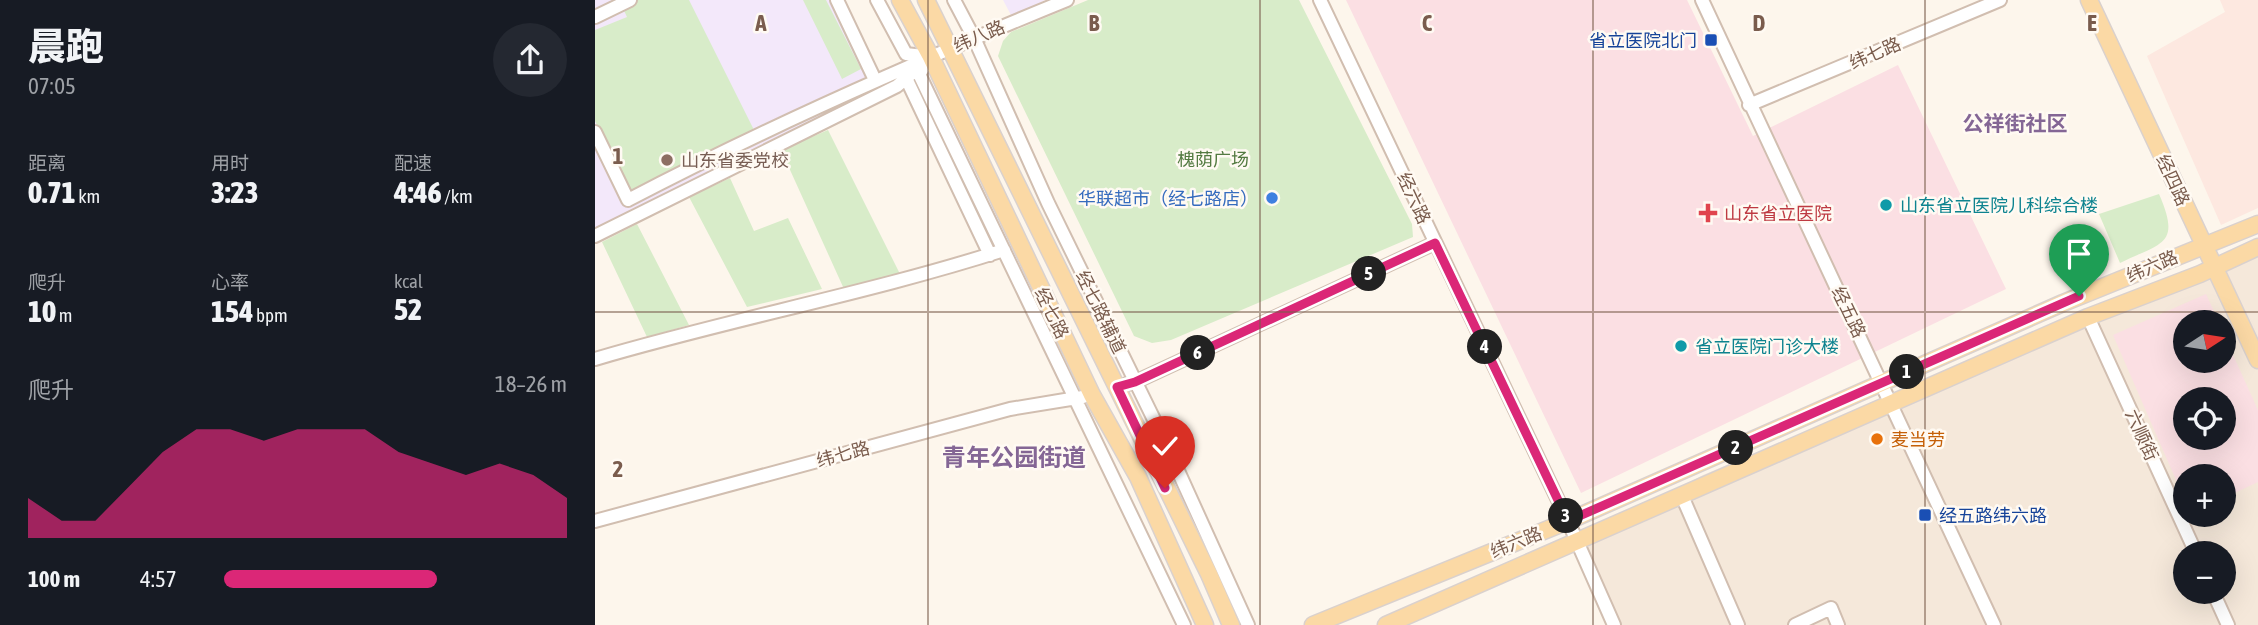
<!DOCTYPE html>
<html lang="zh">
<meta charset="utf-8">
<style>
body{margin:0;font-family:"Asap Condensed","Noto Sans SC",sans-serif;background:#242831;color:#f1f3f6;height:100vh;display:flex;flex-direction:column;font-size:26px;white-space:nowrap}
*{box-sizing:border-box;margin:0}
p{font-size:23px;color:#9ea1a6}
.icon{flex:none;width:38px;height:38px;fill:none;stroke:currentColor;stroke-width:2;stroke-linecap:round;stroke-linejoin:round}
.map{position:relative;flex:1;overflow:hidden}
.panel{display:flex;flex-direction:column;background:#171b24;width:595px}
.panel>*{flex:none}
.needle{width:46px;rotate:78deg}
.fabs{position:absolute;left:1578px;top:310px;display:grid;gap:14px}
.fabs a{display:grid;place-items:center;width:63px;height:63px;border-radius:50%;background:#171b24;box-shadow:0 7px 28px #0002;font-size:35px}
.pin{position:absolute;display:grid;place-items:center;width:60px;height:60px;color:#fff;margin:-72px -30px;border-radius:50% 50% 50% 0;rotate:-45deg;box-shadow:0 0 7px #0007}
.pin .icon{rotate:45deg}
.km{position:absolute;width:35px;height:35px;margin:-18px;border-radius:50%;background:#222;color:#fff;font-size:19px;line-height:35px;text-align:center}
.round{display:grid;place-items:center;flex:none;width:74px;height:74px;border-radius:37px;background:#242831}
.headline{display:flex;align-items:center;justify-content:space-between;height:119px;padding:0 28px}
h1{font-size:38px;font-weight:800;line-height:52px}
.figures{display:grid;grid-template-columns:repeat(3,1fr);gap:10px;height:119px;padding:7px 28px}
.figures div{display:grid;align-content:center}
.figures b{font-size:30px;font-weight:800}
.figures small{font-size:19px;font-weight:400}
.figures p{font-size:19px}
.chart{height:196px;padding:14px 28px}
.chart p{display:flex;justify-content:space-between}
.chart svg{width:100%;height:126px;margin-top:7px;fill:#db2777;opacity:.7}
ul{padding:0 28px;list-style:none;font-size:23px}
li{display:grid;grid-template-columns:112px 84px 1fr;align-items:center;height:52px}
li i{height:18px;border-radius:9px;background:#db2777}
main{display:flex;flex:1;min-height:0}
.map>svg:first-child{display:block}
</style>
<main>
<section class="panel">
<div class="headline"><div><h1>晨跑</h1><p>07:05</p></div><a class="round"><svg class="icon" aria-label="share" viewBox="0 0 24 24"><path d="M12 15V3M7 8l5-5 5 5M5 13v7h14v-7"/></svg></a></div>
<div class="figures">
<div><p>距离</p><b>0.71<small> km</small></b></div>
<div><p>用时</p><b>3:23</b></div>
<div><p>配速</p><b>4:46<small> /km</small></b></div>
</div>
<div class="figures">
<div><p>爬升</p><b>10<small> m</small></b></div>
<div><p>心率</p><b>154<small> bpm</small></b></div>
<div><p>kcal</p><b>52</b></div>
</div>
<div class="chart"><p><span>爬升</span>18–26 m</p>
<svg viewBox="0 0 160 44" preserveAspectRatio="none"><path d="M0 44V30L10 38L20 38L30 26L40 14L50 6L60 6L70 10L80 6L90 6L100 6L110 14L120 18L130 22L140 18L150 22L160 30V44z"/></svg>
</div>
<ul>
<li><b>100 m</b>4:57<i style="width:62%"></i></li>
</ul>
</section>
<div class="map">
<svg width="1663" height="625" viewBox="0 0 1663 625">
<rect width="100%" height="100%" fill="#fdf6ec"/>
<path fill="#f5e8da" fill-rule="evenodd" d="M1663,240V625H1018L982,544L1108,475ZM1591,322H1629V360H1591ZM1591,399H1629V438H1591ZM1591,476H1629V514H1591ZM1591,553H1629V592H1591Z"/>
<path fill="#fde8e0" d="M1625,0H1663V208L1626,225L1552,56L1630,12Z"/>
<path fill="#f3e8fa" d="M0,0H245L289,86L0,235Z
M408,0H450L417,17Z"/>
<path fill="#fbdfe3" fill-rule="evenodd" d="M751,0H1092L1158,136L1303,65L1411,289L986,493Z
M1611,294L1624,322H1591V360H1629V335L1663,410V482L1629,498V476H1591V503L1518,335ZM1591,399H1629V438H1591Z"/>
<path fill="#d8ecc9" d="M24,0H94L164,140L38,203L0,121V30L32,17Z
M208,0H231L266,69L247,79Z
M493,0H704L817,224L818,237L576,340L557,343L539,336L403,56L408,41L416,32Z
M233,130L305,274L249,289L186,150Z
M135,178L159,231L193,218L227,289L152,307L94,197Z
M1564,194C1586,245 1568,242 1525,263L1504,214Z
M42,224L94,325L52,337L7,242Z"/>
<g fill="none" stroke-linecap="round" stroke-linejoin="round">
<defs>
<path id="minor" d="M242,0L280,80
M282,0L311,54L336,57L324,74L589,625
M359,0L379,38L453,203L570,442L653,625
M725,0L973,521L1019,625
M1107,0L1399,625
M0,17L35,0
M311,78L395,255
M1154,105L1405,0
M0,132L33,200C176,125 322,61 472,0
M0,236L302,86L328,64
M1493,317L1601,553
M0,359C135,319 275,293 409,250
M521,387L540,382L840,243
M1087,496L1143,625
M0,521L415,409L488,397
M1618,592L1633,625
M1200,625L1236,608L1243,625"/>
<path id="major" d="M305,0L336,57L497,395L543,477L610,625
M331,0L614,574L636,625
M1494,0L1663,360
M718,625L973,521L1468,303L1663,224
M791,625L1493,317L1605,274L1663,247"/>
</defs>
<use href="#minor" stroke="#d1beb0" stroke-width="16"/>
<use href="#major" stroke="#dad1cd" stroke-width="19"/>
<use href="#minor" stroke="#fff" stroke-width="12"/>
<use href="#major" stroke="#fbd9a5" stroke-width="16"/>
</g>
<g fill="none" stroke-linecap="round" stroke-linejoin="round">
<defs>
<path id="route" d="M570,488L522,387L540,382L840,243L973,521L1484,296"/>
</defs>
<use href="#route" stroke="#fff" stroke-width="14"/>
<use href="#route" stroke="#db2777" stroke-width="9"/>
</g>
<path fill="none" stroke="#7a5c4d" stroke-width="2" stroke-opacity="0.55" d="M333,0V625M665,0V625M998,0V625M1330,0V625M0,312H1663"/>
<g fill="#1a4fb4" stroke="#fffaf3" stroke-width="2.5">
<rect x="1109" y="33" width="14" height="14" rx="3.5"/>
<rect x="1323" y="508" width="14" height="14" rx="3.5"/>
</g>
<circle fill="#8d6e63" stroke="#fffaf3" stroke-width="2.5" cx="72" cy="160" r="7"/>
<circle fill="#3f7fe0" stroke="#fffaf3" stroke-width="2.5" cx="677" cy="198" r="7"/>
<g fill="#0f9aa8" stroke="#fffaf3" stroke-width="2.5">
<circle cx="1291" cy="205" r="7"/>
<circle cx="1086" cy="346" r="7"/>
</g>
<path fill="#e0444e" stroke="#fffaf3" stroke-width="2.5" d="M1109.5 202.5h7v7h7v7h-7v7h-7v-7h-7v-7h7z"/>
<circle fill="#e8710a" stroke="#fffaf3" stroke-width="2.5" cx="1282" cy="439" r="7"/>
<g text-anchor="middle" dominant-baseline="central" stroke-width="5" stroke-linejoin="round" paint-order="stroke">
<g font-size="18" fill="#7a5c4d" stroke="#fffaf3">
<text transform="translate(384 36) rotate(-23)">纬八路</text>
<text transform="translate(1280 53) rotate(-23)">纬七路</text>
<text transform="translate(1578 180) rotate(65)">经四路</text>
<text transform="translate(819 198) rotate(65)">经六路</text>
<text transform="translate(1557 266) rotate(-23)">纬六路</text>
<text transform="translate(506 312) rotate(64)">经七路辅道</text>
<text transform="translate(1254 312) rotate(64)">经五路</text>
<text transform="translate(457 313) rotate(64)">经七路</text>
<text transform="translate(1547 435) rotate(66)">六顺街</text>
<text transform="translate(248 454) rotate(-15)">纬七路</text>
<text transform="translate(921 542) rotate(-22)">纬六路</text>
</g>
<g font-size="18" fill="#164399" stroke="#fffaf3" text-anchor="end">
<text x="1102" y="40">省立医院北门</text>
<text x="1344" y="515" text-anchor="start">经五路纬六路</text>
</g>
<g font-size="18" fill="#537a41" stroke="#fffaf3">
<text x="618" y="159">槐荫广场</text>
</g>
<g font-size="18" fill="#785e54" stroke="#fffaf3" text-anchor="start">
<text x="86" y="160">山东省委党校</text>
</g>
<g font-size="18" fill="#366cbe" stroke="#fffaf3" text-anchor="end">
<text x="663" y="198">华联超市（经七路店）</text>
</g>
<g font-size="18" fill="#0d838f" stroke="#fffaf3" text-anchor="start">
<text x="1305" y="205">山东省立医院儿科综合楼</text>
<text x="1100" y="346">省立医院门诊大楼</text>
</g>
<g font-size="18" fill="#be3a42" stroke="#fffaf3" text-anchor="start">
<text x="1129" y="213">山东省立医院</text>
</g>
<g font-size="18" fill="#c56008" stroke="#fffaf3" text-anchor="start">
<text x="1296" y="439">麦当劳</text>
</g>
<g font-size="21" font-weight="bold" fill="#846695" stroke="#fffaf3">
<text x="1420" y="123">公祥街社区</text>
</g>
<g font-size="24" font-weight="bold" fill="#846695" stroke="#fffaf3">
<text x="419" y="457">青年公园街道</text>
</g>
</g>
<g font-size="23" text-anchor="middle" font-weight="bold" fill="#7a5c4d" stroke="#fffaf3" stroke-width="5" stroke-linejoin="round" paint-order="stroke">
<text x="166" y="31">A</text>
<text x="499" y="31">B</text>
<text x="832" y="31">C</text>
<text x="1164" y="31">D</text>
<text x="1497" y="31">E</text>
<text x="23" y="164">1</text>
<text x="23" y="477">2</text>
</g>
</svg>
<div class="fabs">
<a><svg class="needle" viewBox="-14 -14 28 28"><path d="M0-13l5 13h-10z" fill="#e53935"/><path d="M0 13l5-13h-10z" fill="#9ea1a6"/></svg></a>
<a><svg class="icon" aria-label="locate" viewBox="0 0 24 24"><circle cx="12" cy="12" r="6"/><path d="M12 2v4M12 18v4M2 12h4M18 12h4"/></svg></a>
<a>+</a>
<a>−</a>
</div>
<div class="pin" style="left:1484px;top:296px;background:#1e9e55"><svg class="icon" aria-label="arrive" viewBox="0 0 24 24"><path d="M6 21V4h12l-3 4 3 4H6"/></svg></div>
<div class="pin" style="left:570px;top:488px;background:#d93025"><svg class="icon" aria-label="check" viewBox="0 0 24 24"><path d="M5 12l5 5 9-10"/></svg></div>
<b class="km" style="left:1312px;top:372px">1</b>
<b class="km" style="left:1141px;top:448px">2</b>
<b class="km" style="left:971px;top:516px">3</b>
<b class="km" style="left:890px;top:347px">4</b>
<b class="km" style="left:774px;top:274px">5</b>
<b class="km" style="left:603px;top:353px">6</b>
</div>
</main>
